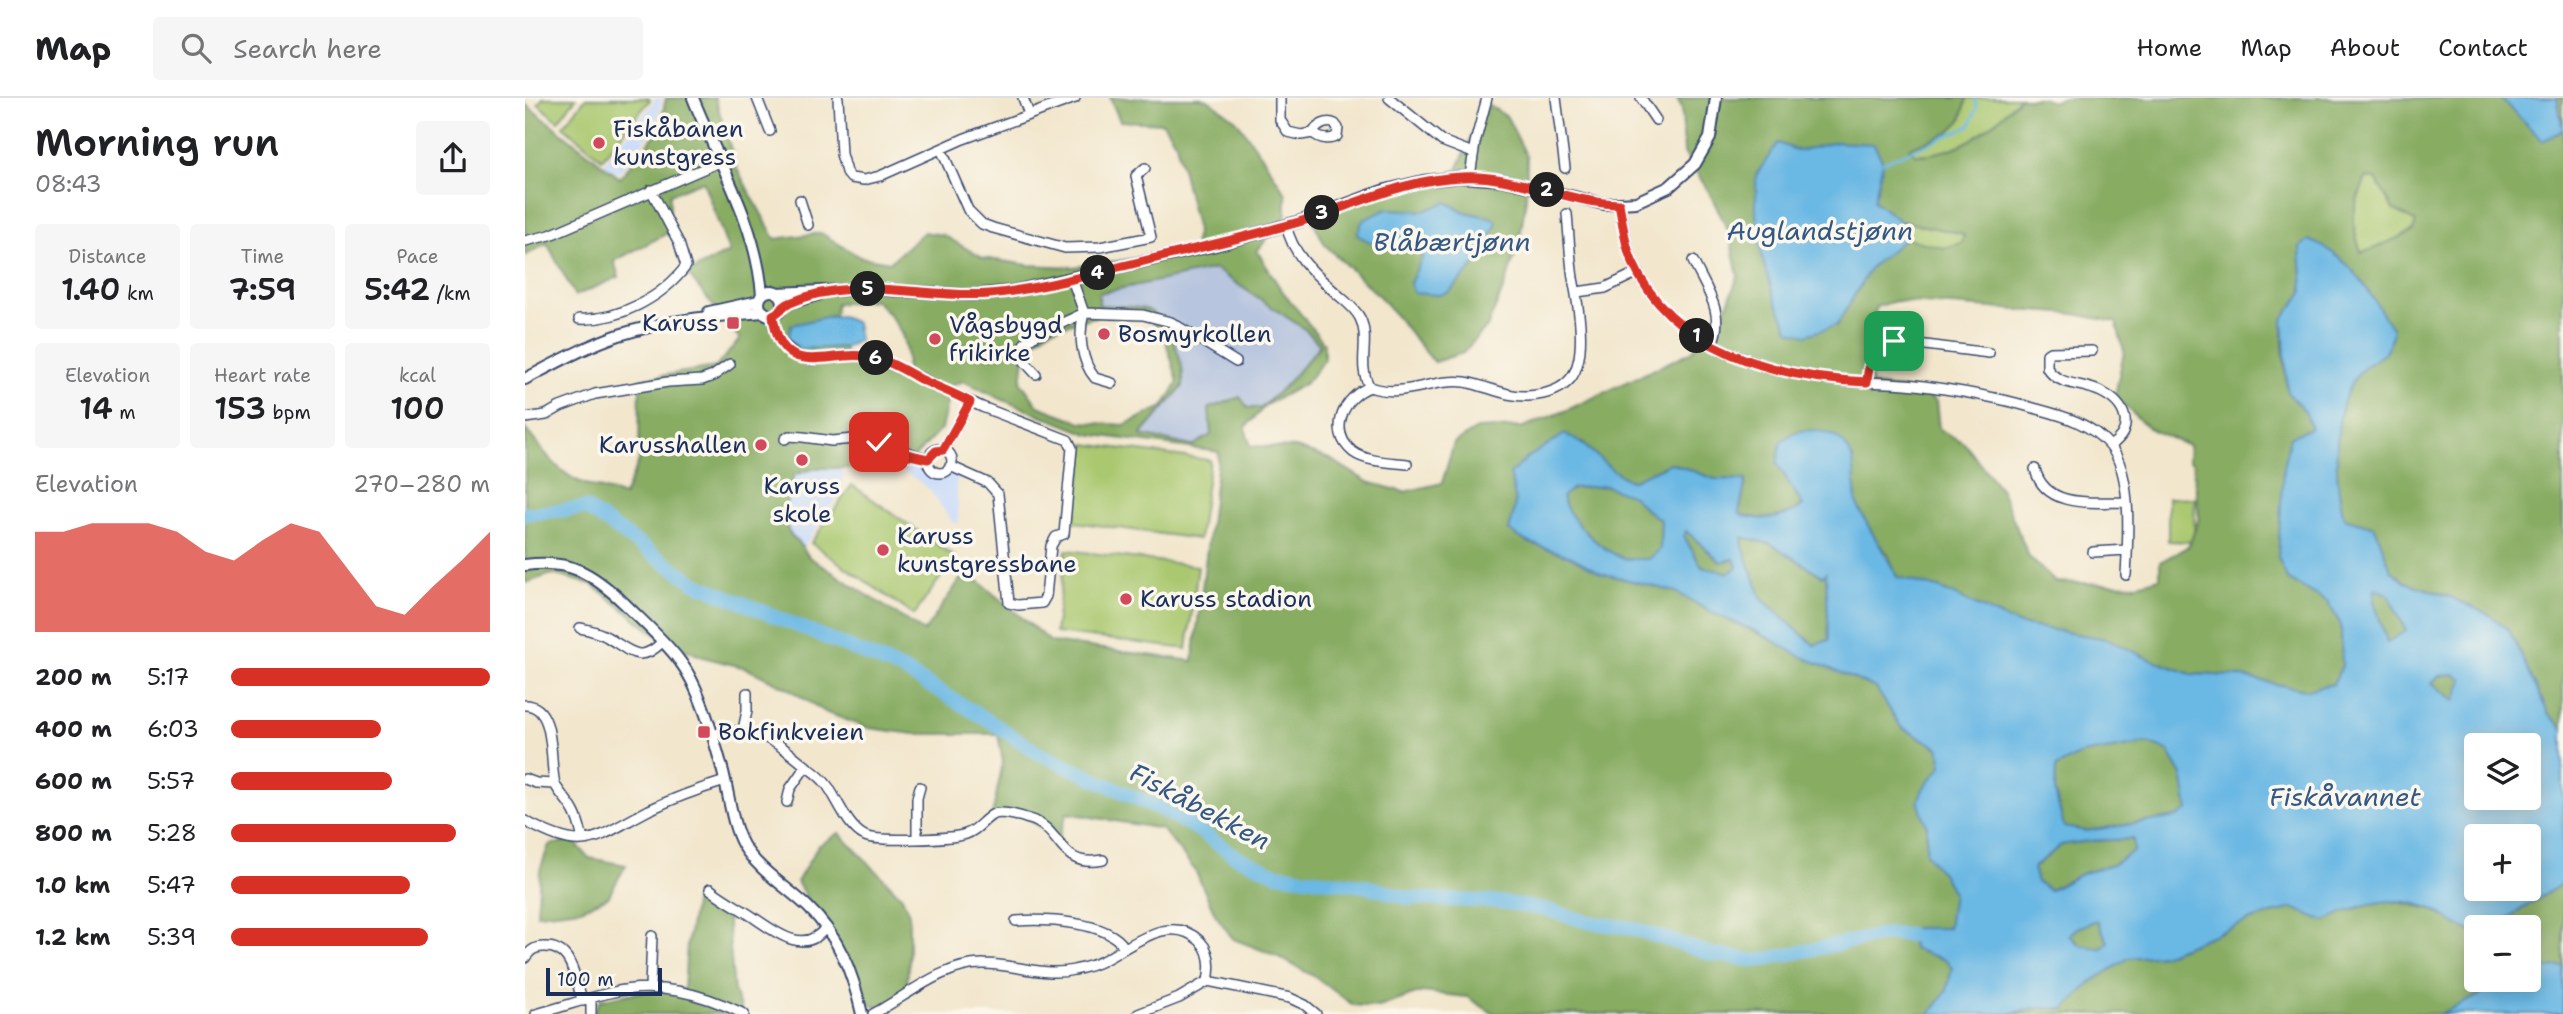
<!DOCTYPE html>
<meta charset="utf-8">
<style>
body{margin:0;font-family:"Shantell Sans",sans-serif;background:#f6f6f6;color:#202124;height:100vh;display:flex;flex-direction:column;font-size:26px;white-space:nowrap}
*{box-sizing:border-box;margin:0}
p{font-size:23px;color:#757577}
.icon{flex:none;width:38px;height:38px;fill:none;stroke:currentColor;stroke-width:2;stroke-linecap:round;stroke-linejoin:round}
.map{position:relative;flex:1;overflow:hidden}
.sheet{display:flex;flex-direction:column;background:#fff;width:525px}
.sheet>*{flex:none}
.buttons{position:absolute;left:1939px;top:635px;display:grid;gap:14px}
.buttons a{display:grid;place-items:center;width:77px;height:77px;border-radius:7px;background:#fff;box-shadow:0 4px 18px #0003;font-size:35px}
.scale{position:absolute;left:21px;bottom:18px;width:116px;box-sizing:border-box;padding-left:7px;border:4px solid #1b2f5e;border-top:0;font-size:19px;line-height:24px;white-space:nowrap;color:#1b2f5e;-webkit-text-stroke:5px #fbf7ec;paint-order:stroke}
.pin{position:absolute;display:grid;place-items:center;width:60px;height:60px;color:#fff;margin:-30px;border-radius:14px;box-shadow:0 4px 10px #0006}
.km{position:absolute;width:35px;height:35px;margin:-18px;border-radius:50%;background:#222;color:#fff;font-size:19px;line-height:35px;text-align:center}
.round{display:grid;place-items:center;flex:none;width:74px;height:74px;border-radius:7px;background:#f6f6f6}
.headline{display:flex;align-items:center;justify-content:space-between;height:119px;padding:0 35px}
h1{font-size:38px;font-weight:600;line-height:52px}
.figures{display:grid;grid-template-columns:repeat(3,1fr);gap:10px;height:119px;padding:7px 35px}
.figures div{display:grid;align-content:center;border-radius:7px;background:#f6f6f6;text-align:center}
.figures b{font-size:30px;font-weight:600}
.figures small{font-size:19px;font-weight:400}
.figures p{font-size:19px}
.chart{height:196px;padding:14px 35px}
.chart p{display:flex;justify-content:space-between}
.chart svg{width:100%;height:126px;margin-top:7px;fill:#d93025;opacity:.7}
ul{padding:0 35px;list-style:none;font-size:23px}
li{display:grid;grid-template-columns:112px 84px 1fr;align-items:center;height:52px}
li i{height:18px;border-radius:9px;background:#d93025}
header{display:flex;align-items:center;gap:42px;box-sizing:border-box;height:98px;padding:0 35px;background:#fff;border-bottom:2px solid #e0e0e0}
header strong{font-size:33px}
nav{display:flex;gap:38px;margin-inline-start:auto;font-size:24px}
.search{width:490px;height:63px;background:#f6f6f6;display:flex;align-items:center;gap:18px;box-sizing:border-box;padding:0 24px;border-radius:7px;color:#757577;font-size:26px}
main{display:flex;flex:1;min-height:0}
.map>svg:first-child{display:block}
</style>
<header>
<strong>Map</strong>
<div class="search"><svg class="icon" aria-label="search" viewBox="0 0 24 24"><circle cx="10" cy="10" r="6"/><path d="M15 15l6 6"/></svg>Search here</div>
<nav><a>Home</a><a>Map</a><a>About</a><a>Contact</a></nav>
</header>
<main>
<section class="sheet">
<div class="headline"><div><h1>Morning run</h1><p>08:43</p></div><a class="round"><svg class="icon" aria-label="share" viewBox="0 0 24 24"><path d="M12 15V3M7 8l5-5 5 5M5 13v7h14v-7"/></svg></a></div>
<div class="figures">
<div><p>Distance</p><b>1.40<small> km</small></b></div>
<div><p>Time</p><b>7:59</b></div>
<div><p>Pace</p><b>5:42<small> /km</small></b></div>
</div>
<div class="figures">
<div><p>Elevation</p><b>14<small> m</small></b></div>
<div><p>Heart rate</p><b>153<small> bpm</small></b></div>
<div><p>kcal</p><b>100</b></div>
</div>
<div class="chart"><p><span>Elevation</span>270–280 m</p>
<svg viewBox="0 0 160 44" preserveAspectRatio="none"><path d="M0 44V9L10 9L20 6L30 6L40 6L50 9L60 16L70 19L80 12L90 6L100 9L110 22L120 35L130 38L140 28L150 19L160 9V44z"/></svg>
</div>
<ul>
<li><b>200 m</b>5:17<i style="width:100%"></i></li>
<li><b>400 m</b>6:03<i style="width:58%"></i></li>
<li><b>600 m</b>5:57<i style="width:62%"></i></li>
<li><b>800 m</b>5:28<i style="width:87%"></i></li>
<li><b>1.0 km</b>5:47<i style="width:69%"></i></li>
<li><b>1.2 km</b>5:39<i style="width:76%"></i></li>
</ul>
</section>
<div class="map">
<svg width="2038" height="916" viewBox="0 0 2038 916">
<rect width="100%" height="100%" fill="#fbf7ec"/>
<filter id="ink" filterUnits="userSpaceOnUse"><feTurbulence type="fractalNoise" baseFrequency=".0143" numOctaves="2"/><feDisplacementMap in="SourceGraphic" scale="14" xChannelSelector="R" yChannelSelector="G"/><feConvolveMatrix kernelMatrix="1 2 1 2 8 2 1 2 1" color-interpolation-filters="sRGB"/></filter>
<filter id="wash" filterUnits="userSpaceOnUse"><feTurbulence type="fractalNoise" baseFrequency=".00686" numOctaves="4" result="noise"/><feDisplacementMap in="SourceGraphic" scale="28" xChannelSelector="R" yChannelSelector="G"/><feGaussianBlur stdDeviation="1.57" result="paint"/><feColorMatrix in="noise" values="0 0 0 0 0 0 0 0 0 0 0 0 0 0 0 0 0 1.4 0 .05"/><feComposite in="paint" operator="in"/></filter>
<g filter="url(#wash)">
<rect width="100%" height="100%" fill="#f2e6cc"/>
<path fill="#cbdcf9" d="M128,0H137L131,28L94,75L78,67L130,2Z
M337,263V340L378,359L398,363L403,374L411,378L433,375L436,381L431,382L434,426L428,425L404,391L383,376L353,365L317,371L319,376L316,394L274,456L159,320L329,266L334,267Z"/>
<path fill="#b7c5de" d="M690,171L781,232L795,247L763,285L735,310H723L686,337L667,348L615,337L658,288L651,249L637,226L574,207V195Z"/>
<path fill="#aac870" stroke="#627c67" stroke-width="2" d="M18,0H51L33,23L13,6Z
M61,0H123L125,2L77,61L38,28Z
M1442,0H1495C1464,32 1437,56 1390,57L1384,50L1423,35L1436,22Z
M1841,80L1851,81L1868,111L1891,124L1888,133L1846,152L1836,154C1824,121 1827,112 1841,80Z
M1375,123L1435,135L1439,137L1437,145L1419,150L1383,142L1380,140V127Z
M560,346L685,362L674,441L549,424Z
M327,387L430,459L389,517L286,445Z
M1643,400H1670L1669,444L1643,443Z
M541,452L673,468L662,551L530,535Z"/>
<path fill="#87ac62" stroke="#516e60" stroke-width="2" fill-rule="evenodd" d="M141,0H190L212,71L250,141L296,135L335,159L365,164L399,134L418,137L458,160L503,167L548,169L668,153L672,133L651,45L638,25L595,23L585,0H676L684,2L711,22L737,58L761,96V117L732,153L755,190L799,245V262L781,285L741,307L720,330L726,348L771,350L805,361L843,384L879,394L917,385L929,345L952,331L998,329L1040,313L1166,254L1197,221L1213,178L1204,134L1184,94L1159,55L1157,10L1152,0H1442L1436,22L1423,35L1384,50L1391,57C1437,56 1464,32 1495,0H1516L1527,4L1536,0H1975L2018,42L2038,32L2032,0H2038V630L2023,615L1984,532L1965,517L1923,498L1881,484L1866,472L1850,429L1819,420C1809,381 1806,310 1832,277C1849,256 1861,266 1868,233L1858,217L1775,150L1778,194L1758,221V249L1762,294L1780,313L1786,330L1765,339C1755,387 1759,433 1762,481L1802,503L1816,527L1817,568L1808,586L1780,592L1713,578L1666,576L1624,561L1582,541L1492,526L1416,491L1372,479L1363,456L1350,442L1331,405L1328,360L1271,394L1278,407C1260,421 1234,424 1214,415L1221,382L1190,381L1146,365L1106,383L1090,376L1057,344L991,399L990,414L984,432L1002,444L1045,458L1076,475L1151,494L1190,516L1351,590L1376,629L1414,650L1417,668L1399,689L1393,703L1402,728L1401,755L1417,775L1429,795L1423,830H1390L1385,840L1388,851L1421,862L1427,870L1422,892L1405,916H969L942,899L897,894L854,909L828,907L792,880L752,858L708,841L690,816L670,772L637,731L542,715L533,741L494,715L467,718L478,664L473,636H389L344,630L302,615L262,590L221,570L178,559L138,542L66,486L27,476L0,485V331C16,349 29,370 51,382C64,389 85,392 99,398L114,363L115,281L191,269L215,241L162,175L204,154L178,83L145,96V134L89,163L94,179L50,198L22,145L0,158V6L95,80L134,32ZM1253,46L1354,82L1349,103L1375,123L1435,135L1439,137L1437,145L1419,150L1380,140L1346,169L1312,227ZM1841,80L1851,81L1868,111L1891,124L1888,133L1846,152L1836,154C1824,122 1827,111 1841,80ZM690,171L781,232L795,247L763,285L736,310H723L715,299L684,310L686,337L667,348L616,337L658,288C660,265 646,227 625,213C616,208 586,208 574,207V195ZM351,202C376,228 384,241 381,277L344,274L322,261L319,249L275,251L301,219L310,218L311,206ZM1371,203L1550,216L1591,224L1599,253L1590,298L1623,330L1664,348L1663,362L1668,366L1674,420L1664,448L1635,464V480L1609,487L1530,484L1504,459L1476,392L1439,345L1414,331L1411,303L1392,293L1346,286L1345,253L1351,209ZM573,218H622L640,240L653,284L638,309L599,327L556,324L513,308L496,284L500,252L526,231ZM438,283L478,302L563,336L694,354L668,563L526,544L441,473L399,534L284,459C279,450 273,445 266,437C253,421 264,395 269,377L291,370H335L382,367L416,331L426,288Z
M964,7L982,19L1002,59L1001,101L994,145L980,187L962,229L938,255L909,264L856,200L800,147L787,121L810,104L852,93L896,86L932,72L948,35ZM921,104L940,114L967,120L924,194L914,197L889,195L885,185L898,158L887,150L862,111L899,113Z
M1081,388L1109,398L1120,411L1136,422L1135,451L1124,461C1115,461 1103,462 1095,459C1073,449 1045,422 1036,399L1048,390Z
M1161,433L1195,464L1209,461L1212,469L1205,476L1177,469L1159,439Z
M1217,439L1246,446L1297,478L1301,474L1304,542L1289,547L1237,501L1218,449Z
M1850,490L1863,496L1881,534L1862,544L1849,503Z
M1929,576L1938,581L1931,603L1907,585L1914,578Z
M1623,645L1643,653L1657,677L1664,712L1652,719L1561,733L1539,729L1530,694L1531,669L1555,656Z
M314,735L377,799L384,816V863L381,896L352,910L339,901L319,862L272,784L293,748Z
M1608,741L1609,753L1587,767L1558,775L1525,792L1512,785L1508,771L1536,747L1563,743Z
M48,742L64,760L101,767L83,799L56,811L12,816L15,772L24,747Z
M2038,785V868L2004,873V830H1968Z
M170,801L202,815L209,894L218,916H68L75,902L114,894L159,891L162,847Z
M1862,802L1906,811L1941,832L1951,834V882H1986L1915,916H1485L1506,910H1540L1566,884L1604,860L1638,857L1723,823L1768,810L1800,822L1819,814Z
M1572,822L1583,844L1576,851L1555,847L1544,836L1552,830Z"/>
<path fill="#6ab8e4" stroke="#4274a1" stroke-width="2" fill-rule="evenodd" d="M1975,0H2032L2038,32L2018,43Z
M1310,44L1349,46L1358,64L1349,103L1380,127L1382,139L1346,169L1312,227L1282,237L1265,233L1250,202L1237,159L1231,116V77L1253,45L1274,53Z
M921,104L940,114L967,120L972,124L956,161L924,194L914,197L889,195L885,185L898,158C875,141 852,154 832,136L838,122L862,111L899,113Z
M1784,142C1831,161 1842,193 1868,232C1861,266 1850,256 1832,277C1806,310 1809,381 1819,420L1850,429L1866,472L1880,484L1923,498L1965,517L1984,532L2023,615L2038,630V785L1968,829L1951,830V834C1934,831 1923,818 1907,811C1870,795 1834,806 1800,823L1767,810L1723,823L1638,857L1604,860L1566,884L1540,911L1507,910L1485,916H1405L1422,892L1427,870L1421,862L1388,851L1385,840L1389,830H1423L1428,795L1417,775L1401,755L1402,728L1393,703L1399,689L1417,668L1414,650L1376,629L1351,590L1273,557L1233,534L1190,516L1151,494L1076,475L1045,458L1002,444L984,432C992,408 991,400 985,376L1002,360L1040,336C1069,349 1078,370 1106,383L1146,365L1190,381L1221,382L1214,415C1233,425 1261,421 1278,407L1252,366L1256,343C1262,339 1268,334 1275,333C1297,330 1320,337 1327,360C1332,375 1327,393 1333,408C1344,433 1361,454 1372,479L1416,491L1492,526L1582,541L1624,561L1666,576L1713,578L1780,592L1808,586L1817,568L1816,527L1802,503L1762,481L1753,459L1758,370L1765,339L1786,330L1780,313L1762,294L1758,221L1778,194L1775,149ZM1081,388L1108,398L1120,411L1136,422L1135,451L1124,461C1115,461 1103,462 1095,459C1073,449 1044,422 1037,399L1048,390ZM1161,433L1196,464L1209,461L1212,469L1204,475L1177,469L1159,439ZM1217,439L1246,446L1298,478L1301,475L1304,542L1289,547L1237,501L1218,449ZM1850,491L1863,496L1881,533L1862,544L1849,503ZM1929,576L1938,581L1930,603L1907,585L1914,578ZM1623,645L1643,653L1657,677L1663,712L1652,719L1561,733L1539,729L1530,694L1531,669L1556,656ZM1951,648H2004V700H1951ZM1951,738H2004V791H1951ZM1608,741L1609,753L1587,767L1558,775L1525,792L1512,784L1508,770L1536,747L1563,743ZM1572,822L1583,844L1576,851L1555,847L1544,837L1552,830Z
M316,218L331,225L334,242L321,249L275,251L263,241L266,227L301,219Z
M2038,868V916H1915L1986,882H2004L2005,873Z"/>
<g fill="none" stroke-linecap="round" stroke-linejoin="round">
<path stroke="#6ab8e4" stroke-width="2.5" d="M1358,64L1445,28L1452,9L1450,0"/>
<path stroke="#6ab8e4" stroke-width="14" d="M0,416L61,410L170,485L378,572L466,624L513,655L633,710L672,731L710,758L752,776L841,788L883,800L974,804L1019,811L1063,824L1107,830L1186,856L1231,863L1363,836L1386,837"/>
</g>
</g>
<g filter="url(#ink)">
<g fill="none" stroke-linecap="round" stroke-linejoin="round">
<defs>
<path id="minor" d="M232,0L245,33
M313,0L316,56L321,74L326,80L339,82L355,78L438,41L550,0
M498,0L504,16
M755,0V22L763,34L776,37L788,35C792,27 802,22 810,26L813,30L812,38C804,43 795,41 788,35
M864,0L917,43L948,55
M1031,0L1040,70
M1116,0L1131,22
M416,51L443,112L457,126L468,130L540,150L575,149L626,139L611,78L620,70
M945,78L950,45L962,0
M275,102L283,127
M1094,106C1099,125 1099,144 1107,163C1141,243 1232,273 1312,282C1338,285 1365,284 1391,287C1430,292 1468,298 1505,309C1534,317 1564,323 1585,348C1608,376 1603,441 1601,477
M761,127C768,158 789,175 812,196C820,203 830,210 835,220C846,241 831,268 845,289C877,301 908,280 940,284C962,288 981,299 1003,298C1018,297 1036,293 1046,280C1063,257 1053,206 1048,180C1045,159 1044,137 1042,116
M0,143L25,137L194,64
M1168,163C1181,191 1201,215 1187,246
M547,181L559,215L618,217L646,224L711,264
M1052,194L1080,190L1113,174
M559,215C553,236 556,263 570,280L587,285
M248,217L249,229L256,244L272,258L286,262L325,257L353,260L457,309L543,342L547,350L539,436L531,439L526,448L521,498L517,505L493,507L484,505L473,396L463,385L425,368
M54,221C93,223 138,199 161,168L154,145L126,92
M1567,253L1525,254L1522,256V270C1533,288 1558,285 1576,294C1601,306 1611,331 1585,348
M511,276L500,264L499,246L507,239L559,215
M1342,284L1345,264L1350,253L1369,243L1464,255
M845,289C819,298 802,333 828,354C842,364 865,364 882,366
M0,320L21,317L35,309L70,296L143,284L177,282L188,278L205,266
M260,341L264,338L278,339L307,343L339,340L403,361
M403 363a12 12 0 1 1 24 0a12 12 0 1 1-24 0Z
M418,352L445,304
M1510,371C1520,411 1569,404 1600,404
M1568,454L1602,452
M55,530C65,532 74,534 82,539C104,552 115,567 137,544
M0,607C34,607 23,672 31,688C34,694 40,700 44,706C52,716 55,729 58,742
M218,632L222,613V595
M187,637C229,625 251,643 282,669C290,675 296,679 302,687C313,702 322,729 340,738C353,744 427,741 441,736C453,732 457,723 467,717C476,712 494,718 504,721C538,730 532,771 578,762
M0,681L11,685L29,686
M262,704L265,691L281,668
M0,723C62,757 68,741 124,712C149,700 174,691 200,683
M392,739V700L395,689
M185,791C199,802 213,809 228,819C249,833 280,859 301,829
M491,823C520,821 583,823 599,849
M0,860C5,853 9,849 18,849C49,847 49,882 58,903
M125,889L127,838
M66,901V916
M11,916C35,910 59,901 84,895C131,883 176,895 219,916
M348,916C382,898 419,865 459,866C489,866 518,879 549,872C559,870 570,867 579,862C607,848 645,814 675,843C686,854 686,869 683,883
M613,916L654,900L683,883L765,900L780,907L791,916"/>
<path id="tertiary" d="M168,0C193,63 232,127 237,197
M234 205a12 12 0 1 1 24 0a12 12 0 1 1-24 0Z
M252,195L344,191L447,197L488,193L687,148L776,123L857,93L898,83L935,79L977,82L1079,106L1111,104L1144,89L1170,66L1185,40L1191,0
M257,209L264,205L292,197
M184,214L234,203
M0,281C31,265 61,248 94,237C140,222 190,218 239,214
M0,467C45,461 67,475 99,505C117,523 139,542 154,562C175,589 188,638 197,670C204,695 206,725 218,747C233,772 262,789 283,809C314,838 328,876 337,916"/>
</defs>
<use href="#minor" stroke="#3b4a6e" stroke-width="12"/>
<use href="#tertiary" stroke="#3b4a6e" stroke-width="14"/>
<use href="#minor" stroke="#fff" stroke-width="9"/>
<use href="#tertiary" stroke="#fff" stroke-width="10"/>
</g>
</g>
<g fill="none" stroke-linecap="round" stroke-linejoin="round" filter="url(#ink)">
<defs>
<path id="route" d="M354,344L381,356L403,361L411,353L418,352L445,304C429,295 412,289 395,281C381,273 367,264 351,260C308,248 256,288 248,217C255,214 258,208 265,205C329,176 399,201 465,196C509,192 551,180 594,169C655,154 715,141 774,124C830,107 879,81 937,79C991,76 1041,105 1094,106C1098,125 1099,145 1107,163C1146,253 1253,280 1342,284C1343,263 1349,250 1369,243"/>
</defs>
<use href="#route" stroke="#fff" stroke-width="14"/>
<use href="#route" stroke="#d93025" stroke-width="9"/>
</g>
<g fill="#d1495b" stroke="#fbf7ec" stroke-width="2.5">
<circle cx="74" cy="45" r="7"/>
<rect x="201" y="218" width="14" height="14" rx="3.5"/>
<circle cx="579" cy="236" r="7"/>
<circle cx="410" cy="241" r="7"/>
<circle cx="236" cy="347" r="7"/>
<circle cx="277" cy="362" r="7"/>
<circle cx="358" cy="452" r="7"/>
<circle cx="601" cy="501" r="7"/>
<rect x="172" y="627" width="14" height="14" rx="3.5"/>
</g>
<g text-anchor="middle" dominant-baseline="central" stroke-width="7" stroke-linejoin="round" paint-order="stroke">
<g font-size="24" fill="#1b2f5e" stroke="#fbf7ec" text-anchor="start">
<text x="88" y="31">Fiskåbanen<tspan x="88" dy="28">kunstgress</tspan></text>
<text x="194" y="225" text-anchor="end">Karuss</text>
<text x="424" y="227">Vågsbygd<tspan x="424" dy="28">frikirke</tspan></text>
<text x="593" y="236">Bosmyrkollen</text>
<text x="222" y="347" text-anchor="end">Karusshallen</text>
<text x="277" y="388" text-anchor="middle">Karuss<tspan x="277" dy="28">skole</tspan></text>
<text x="372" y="438">Karuss<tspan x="372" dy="28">kunstgressbane</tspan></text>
<text x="615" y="501">Karuss stadion</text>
<text x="193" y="634">Bokfinkveien</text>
</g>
<g font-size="26" font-style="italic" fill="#335886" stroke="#fbf7ec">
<text x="1295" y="132">Auglandstjønn</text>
<text x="927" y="143">Blåbærtjønn</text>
<text x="1820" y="698">Fiskåvannet</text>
<text transform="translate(675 708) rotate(28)">Fiskåbekken</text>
</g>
</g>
</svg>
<div class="buttons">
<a><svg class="icon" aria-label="layers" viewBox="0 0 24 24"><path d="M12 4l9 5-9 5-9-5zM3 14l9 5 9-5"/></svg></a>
<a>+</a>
<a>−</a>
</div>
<div class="scale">100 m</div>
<div class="pin" style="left:1369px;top:243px;background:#1e9e55"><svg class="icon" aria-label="arrive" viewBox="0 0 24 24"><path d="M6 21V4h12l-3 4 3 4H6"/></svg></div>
<div class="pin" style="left:354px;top:344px;background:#d93025"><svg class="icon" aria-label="check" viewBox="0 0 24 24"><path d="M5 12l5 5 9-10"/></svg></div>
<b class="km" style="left:1172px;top:238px">1</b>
<b class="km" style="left:1022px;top:92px">2</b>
<b class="km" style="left:797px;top:115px">3</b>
<b class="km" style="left:573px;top:175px">4</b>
<b class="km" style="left:343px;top:191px">5</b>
<b class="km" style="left:351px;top:260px">6</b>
</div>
</main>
